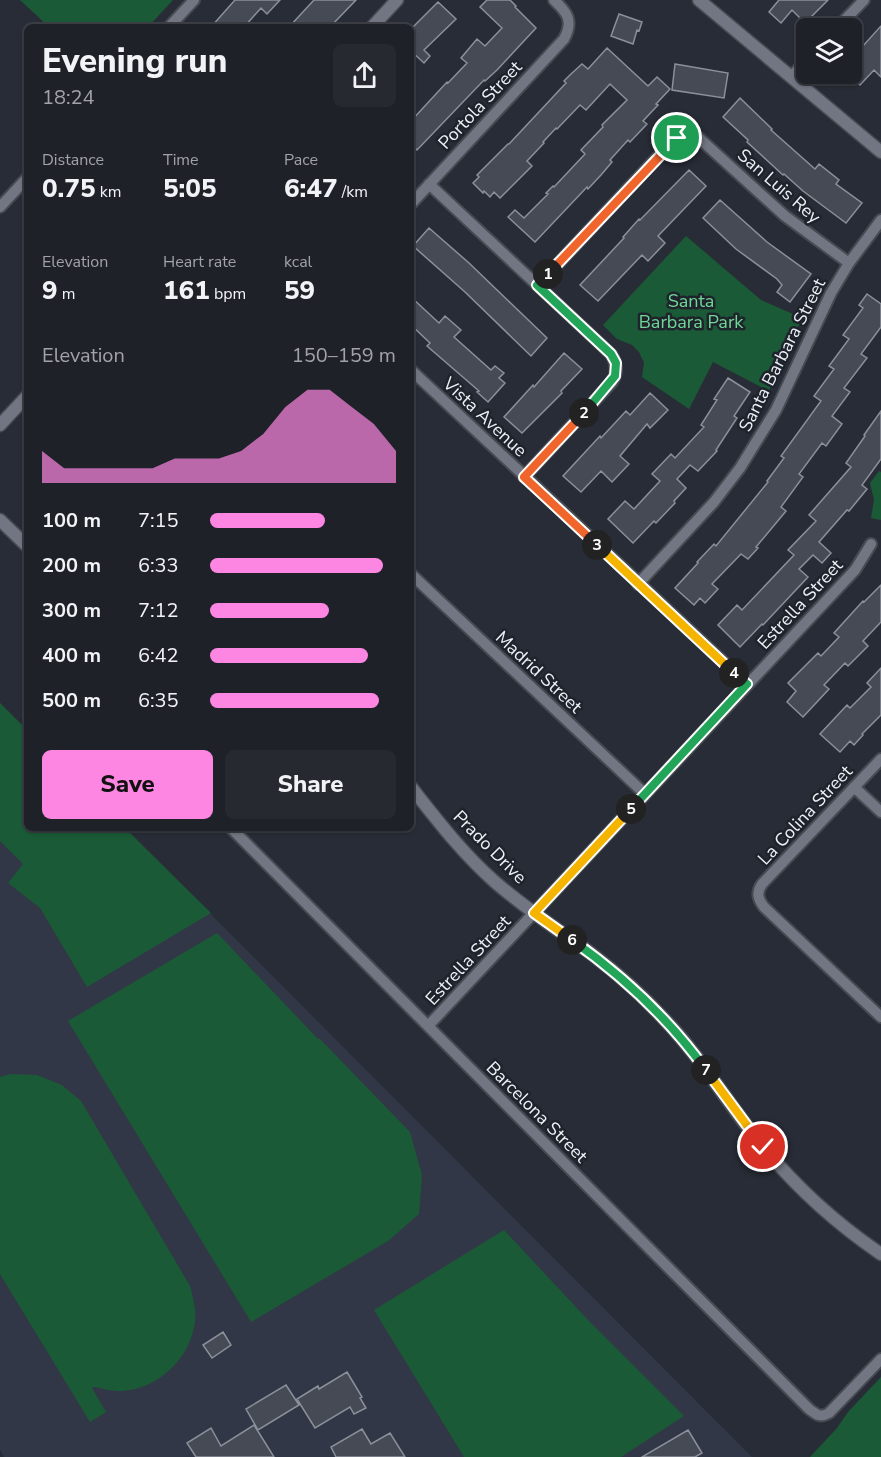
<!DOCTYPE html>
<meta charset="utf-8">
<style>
body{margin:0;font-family:"Nunito Sans",sans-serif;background:#262930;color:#f1f3f6;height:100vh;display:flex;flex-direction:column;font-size:22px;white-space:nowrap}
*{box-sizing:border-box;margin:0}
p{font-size:20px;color:#a1a3a8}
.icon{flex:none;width:33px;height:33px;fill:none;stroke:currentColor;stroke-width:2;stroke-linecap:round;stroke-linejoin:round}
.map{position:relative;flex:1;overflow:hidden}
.panel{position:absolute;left:24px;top:24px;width:390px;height:807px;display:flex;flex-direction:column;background:#1e2128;border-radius:9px;box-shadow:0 2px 4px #0004,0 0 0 2px #3c3e45}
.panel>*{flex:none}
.fabs{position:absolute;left:796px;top:18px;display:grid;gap:12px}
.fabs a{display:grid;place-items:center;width:66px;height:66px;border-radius:9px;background:#1e2128;box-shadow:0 2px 4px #0004,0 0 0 2px #3c3e45;font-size:30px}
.pin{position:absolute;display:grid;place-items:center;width:51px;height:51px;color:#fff;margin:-26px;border:3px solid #fff;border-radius:50%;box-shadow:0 2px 6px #0007}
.km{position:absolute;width:30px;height:30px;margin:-15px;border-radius:50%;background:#222;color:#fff;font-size:16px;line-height:30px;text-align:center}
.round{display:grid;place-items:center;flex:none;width:63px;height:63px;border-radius:9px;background:#262930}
.head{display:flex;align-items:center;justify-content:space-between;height:102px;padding:0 18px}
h1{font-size:33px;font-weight:800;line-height:45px}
.stats{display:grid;grid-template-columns:repeat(3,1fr);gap:9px;height:102px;padding:6px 18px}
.stats div{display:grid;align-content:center}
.stats b{font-size:26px;font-weight:800}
.stats small{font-size:16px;font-weight:400}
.stats p{font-size:16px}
.chart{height:168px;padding:12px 18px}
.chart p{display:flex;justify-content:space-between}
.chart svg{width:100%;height:108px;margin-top:6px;fill:#fd86e2;opacity:.7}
.button{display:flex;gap:12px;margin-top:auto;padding:12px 18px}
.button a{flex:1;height:69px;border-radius:9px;background:#fd86e2;color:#111;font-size:24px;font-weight:800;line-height:69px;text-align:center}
.button a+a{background:#262930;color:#f1f3f6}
ul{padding:0 18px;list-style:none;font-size:20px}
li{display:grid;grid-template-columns:96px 72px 1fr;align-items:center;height:45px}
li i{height:15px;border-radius:8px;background:#fd86e2}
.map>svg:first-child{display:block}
</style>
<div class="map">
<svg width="881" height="1457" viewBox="0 0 881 1457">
<rect width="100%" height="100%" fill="#282c36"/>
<path fill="#313746" d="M0,703L27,730V828H125L752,1457H4L0,1450Z"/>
<path fill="#1b5a36" d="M20,0H173L148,27H49Z
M686,236L761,300L802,318L769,391L713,362L689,409L642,377L644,363L639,352L632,345L617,339L603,325Z
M879,471L881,472V520L871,518L874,500L870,483Z
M0,703L27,730V828H125L211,913L87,987L40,908L8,883L23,864L0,841Z
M217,933L318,1039H320L410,1132L422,1175L419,1214L388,1241L251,1322L68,1021Z
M11,1074L37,1075L62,1085L81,1101L190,1286C192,1293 194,1301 195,1309C199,1351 160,1392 117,1391C110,1391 102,1388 94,1387L92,1388L106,1412L90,1422L0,1274V1077Z
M504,1230L588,1320L684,1416L621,1457H464L374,1310Z
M881,1377V1457H810L837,1428L848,1412Z"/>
<path fill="#464a55" stroke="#8b909b" stroke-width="1.5" d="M235,0H280L267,14L261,8L244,27H211Z
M314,0H356L330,27H289Z
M487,0H510L516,6L515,7L536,28L497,70L485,81L484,80L417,150L411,144V121L447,82L448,83L467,63L461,58L477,39L485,46L502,28L480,7Z
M779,0H828L805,23L792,10L781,23L769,12Z
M438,2L456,19L424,50L430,56L424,63L411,51V29Z
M619,14L642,22L639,31L637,30L633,44L611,36Z
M881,26V77L874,70L860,85L852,78V58Z
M607,48L648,86L657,77L670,89L656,104L658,105L643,121L647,124L630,142L628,140L610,160L612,162L601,175L588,189L587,187L535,242L508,217L515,210L524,218L548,194L546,193L553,186L554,187L585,154L581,150L603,127L602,125L627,100L610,84L586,110L580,105L557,129L556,128L543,142L544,143L527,161L532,166L500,198L494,192L490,197L484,191L483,193L473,183L479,177L477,175L508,144H509L566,83L564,81L571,74L582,64L588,69Z
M675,64L728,73L724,98L672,90Z
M740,98L772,129L771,130L815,169L819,164L839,180L836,184L862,203L846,223L803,191L784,174L783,175L747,142L748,140L723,117Z
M689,170L706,186L658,236L665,243L648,261L642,255L598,301L580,285L624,238L623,237L639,219L640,220Z
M720,200L767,242L811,274L790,302L777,292L782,285L777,279L736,249L703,218Z
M429,228L469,263L547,338L531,356L465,292L413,246Z
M867,294L881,304V327L861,354L867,358L844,388L850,392L832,416L842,424L826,446L822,443L799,474L803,477L781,507L786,511L756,547L758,548L748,559L741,554L712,584L718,589L705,603L700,598L694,605L675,588L698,563L697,562L714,544L716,546L768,482L767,481L784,458L781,456L821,401L814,396L834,369L829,366L849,339L843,335L863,308L859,305Z
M411,297L439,323L445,316L461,330L454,337L491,370L495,366L504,373L499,378L505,383L488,402L477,392L479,391L427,346L430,343L411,325Z
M564,353L582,369L561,391L562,393L522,433L504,417L533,385L534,387Z
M728,378L750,392L734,416L737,418L716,450L717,451L698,471L690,465L677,479L686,488L674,501L675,503L656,523L654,521L633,543L608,519L625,501L634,509L660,481L652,474L671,454L675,458L704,427L701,425L717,400L714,399Z
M650,393L668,410L650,428L647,424L620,456L629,464L612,482L601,471L581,492L563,476L600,436L601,438L626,411L630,415Z
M881,411V459L862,485L867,489L849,511L847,510L819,542L831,553L822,563L813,555L799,569L808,577L763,625L762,624L740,647L718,625L737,605L742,610L794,555L788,550L816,521L809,515L851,467L846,463L865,436L864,435Z
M881,585V622L863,641L868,646L848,666L845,663L824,685L829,689L803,717L787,702L796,691L788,683L818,653L821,656L839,637L834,633L863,601L864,602Z
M881,668V715L862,734L863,735L854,745L850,741L840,752L820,734L847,705L850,708L871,687L867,683Z
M223,1332L231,1345L212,1358L203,1345Z
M347,1372L362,1397L360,1398L366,1408L354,1414L350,1407L315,1428L297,1399L318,1386L319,1389Z
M286,1385L299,1405L258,1430L246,1409Z
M254,1425L274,1457H196L187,1443L211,1428L221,1446Z
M362,1429L371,1444L390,1433L405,1457H336L331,1447Z
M688,1430L702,1453L695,1457H642Z"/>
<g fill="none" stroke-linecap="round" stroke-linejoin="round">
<defs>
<path id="minor" d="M169,27L194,0
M837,28L864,0
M791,77L807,60
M429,184L611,354C617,363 618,372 612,382L524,477
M411,204L564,39C574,21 567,12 554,0
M0,207L27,178
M538,285L667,147C677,138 686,132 699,138L785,216L849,263
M411,370L747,684
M411,574L645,794
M638,584L714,502L740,468L776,410L831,293L849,263L881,220
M881,759L762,884C756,893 758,899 764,907L881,1017
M854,787L881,812
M231,828L809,1409C817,1415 820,1418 829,1413L881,1359
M428,1026L855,570L871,544"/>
<path id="tertiary" d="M699,0L881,152
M372,27L397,0
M0,425L27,396
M0,520L27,546
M411,787C437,820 463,854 495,882C526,909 560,931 593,955C618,974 643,996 664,1019C702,1058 729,1106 764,1148C798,1189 837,1224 881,1254"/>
</defs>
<use href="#minor" stroke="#464a51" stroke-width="14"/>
<use href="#tertiary" stroke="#464a51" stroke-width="15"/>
<use href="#minor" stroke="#727682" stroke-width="10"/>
<use href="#tertiary" stroke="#727682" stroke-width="12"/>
</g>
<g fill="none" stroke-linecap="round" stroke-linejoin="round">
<defs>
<path id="split-1" d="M548,274L677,138"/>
<path id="split-2" d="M548,274L537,285L611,354L616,363L615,376L584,413"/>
<path id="split-3" d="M584,413L524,477L597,545"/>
<path id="split-4" d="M597,545L734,673"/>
<path id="split-5" d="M631,809L747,684L734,673"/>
<path id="split-6" d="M572,940L534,913L631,809"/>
<path id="split-7" d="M572,940C623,976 669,1019 706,1070"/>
<path id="split-8" d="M706,1070L763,1147"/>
</defs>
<use href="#split-1" stroke="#fff" stroke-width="12"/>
<use href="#split-2" stroke="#fff" stroke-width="12"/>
<use href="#split-3" stroke="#fff" stroke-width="12"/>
<use href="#split-4" stroke="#fff" stroke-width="12"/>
<use href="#split-5" stroke="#fff" stroke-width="12"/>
<use href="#split-6" stroke="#fff" stroke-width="12"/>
<use href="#split-7" stroke="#fff" stroke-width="12"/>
<use href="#split-8" stroke="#fff" stroke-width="12"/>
<use href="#split-1" stroke="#f0652b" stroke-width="8"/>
<use href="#split-2" stroke="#22a559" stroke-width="8"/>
<use href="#split-3" stroke="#f0652b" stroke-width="8"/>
<use href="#split-4" stroke="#f5b400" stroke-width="8"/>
<use href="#split-5" stroke="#22a559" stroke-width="8"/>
<use href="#split-6" stroke="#f5b400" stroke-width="8"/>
<use href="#split-7" stroke="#22a559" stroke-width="8"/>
<use href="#split-8" stroke="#f5b400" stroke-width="8"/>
</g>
<g text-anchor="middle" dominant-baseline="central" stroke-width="5" stroke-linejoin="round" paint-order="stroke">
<g font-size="18" fill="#eef1f7" stroke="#1f232c">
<text transform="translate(480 105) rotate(-47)">Portola Street</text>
<text transform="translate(779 186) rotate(41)">San Luis Rey</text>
<text transform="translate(782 355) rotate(-63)">Santa Barbara Street</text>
<text transform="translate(485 417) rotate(43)">Vista Avenue</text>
<text transform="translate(800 604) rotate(-47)">Estrella Street</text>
<text transform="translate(539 672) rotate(43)">Madrid Street</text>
<text transform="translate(805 815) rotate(-47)">La Colina Street</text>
<text transform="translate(490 847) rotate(45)">Prado Drive</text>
<text transform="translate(468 960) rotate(-47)">Estrella Street</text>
<text transform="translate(537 1112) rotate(45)">Barcelona Street</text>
</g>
<g font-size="18" fill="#70d897" stroke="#1f232c">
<text x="691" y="301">Santa<tspan x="691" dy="21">Barbara Park</tspan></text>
</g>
</g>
</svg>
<div class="fabs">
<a><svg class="icon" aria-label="layers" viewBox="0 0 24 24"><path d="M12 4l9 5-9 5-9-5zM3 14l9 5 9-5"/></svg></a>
</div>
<div class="pin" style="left:677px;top:138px;background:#1e9e55"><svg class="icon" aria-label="arrive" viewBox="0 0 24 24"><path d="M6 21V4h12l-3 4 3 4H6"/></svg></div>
<div class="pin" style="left:763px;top:1147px;background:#d93025"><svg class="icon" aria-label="check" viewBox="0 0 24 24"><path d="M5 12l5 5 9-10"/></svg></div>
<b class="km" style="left:548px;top:274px">1</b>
<b class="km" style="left:584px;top:413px">2</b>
<b class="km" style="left:597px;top:545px">3</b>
<b class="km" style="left:734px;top:673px">4</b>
<b class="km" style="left:631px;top:809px">5</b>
<b class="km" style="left:572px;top:940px">6</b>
<b class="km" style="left:706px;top:1070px">7</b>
<section class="panel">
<div class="head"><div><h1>Evening run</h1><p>18:24</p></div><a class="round"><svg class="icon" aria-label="share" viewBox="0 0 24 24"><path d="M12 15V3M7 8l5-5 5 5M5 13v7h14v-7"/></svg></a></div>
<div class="stats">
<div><p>Distance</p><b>0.75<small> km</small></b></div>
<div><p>Time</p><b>5:05</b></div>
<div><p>Pace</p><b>6:47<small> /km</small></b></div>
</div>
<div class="stats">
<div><p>Elevation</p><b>9<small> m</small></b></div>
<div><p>Heart rate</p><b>161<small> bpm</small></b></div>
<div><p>kcal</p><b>59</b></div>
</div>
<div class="chart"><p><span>Elevation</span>150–159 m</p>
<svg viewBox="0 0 160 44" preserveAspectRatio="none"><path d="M0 44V31L10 38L20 38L30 38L40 38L50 38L60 34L70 34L80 34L90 31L100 24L110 13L120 6L130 6L140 13L150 20L160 31V44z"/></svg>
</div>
<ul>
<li><b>100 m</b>7:15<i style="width:62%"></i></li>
<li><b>200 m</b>6:33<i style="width:93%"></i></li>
<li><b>300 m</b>7:12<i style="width:64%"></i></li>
<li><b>400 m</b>6:42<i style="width:85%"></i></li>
<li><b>500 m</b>6:35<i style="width:91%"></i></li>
</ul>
<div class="button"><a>Save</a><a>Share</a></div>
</section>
</div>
